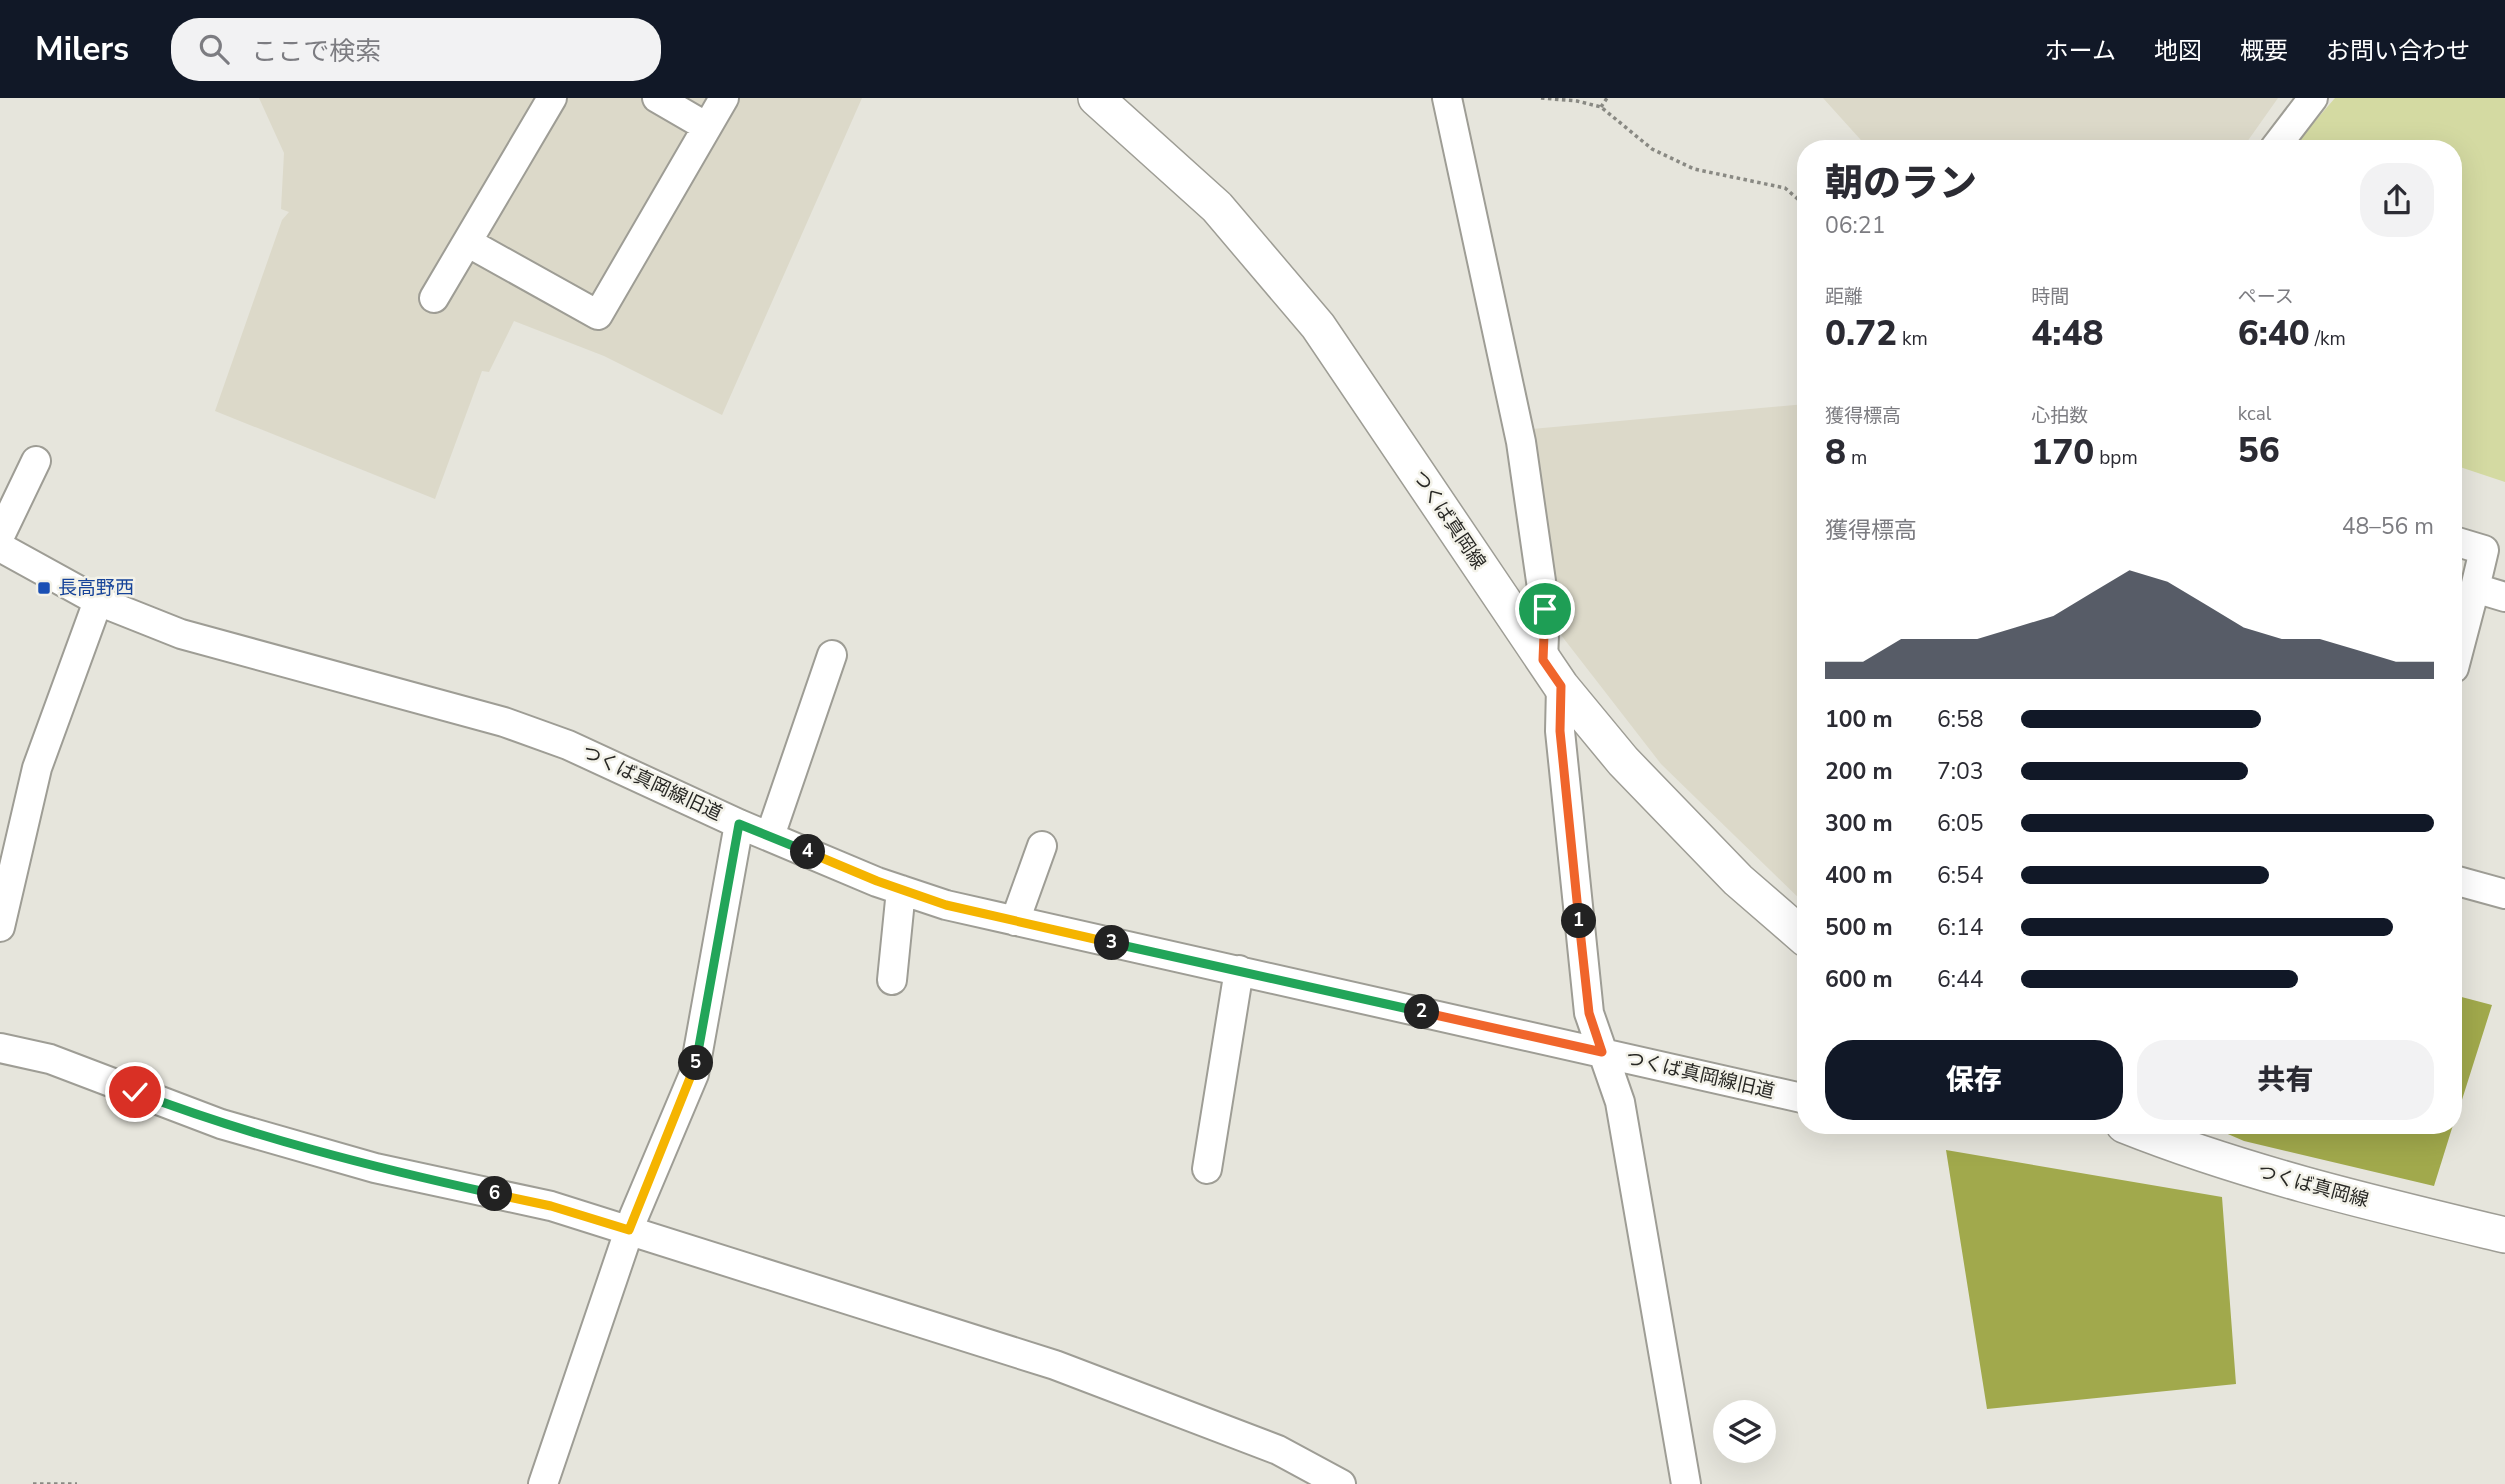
<!DOCTYPE html>
<html lang="ja">
<meta charset="utf-8">
<style>
body{margin:0;font-family:"Nunito Sans","Noto Sans JP",sans-serif;background:#f2f2f3;color:#2b2b33;height:100vh;display:flex;flex-direction:column;font-size:26px;white-space:nowrap}
*{box-sizing:border-box;margin:0}
p{font-size:23px;color:#7c7c81}
.icon{flex:none;width:38px;height:38px;fill:none;stroke:currentColor;stroke-width:2;stroke-linecap:round;stroke-linejoin:round}
.map{position:relative;flex:1;overflow:hidden}
.sheet{position:absolute;left:1797px;top:42px;width:665px;height:994px;display:flex;flex-direction:column;background:#fff;border-radius:28px;box-shadow:0 7px 28px #0002}
.sheet>*{flex:none}
.controls{position:absolute;left:1713px;top:1302px;display:grid;gap:14px}
.controls a{display:grid;place-items:center;width:63px;height:63px;border-radius:50%;background:#fff;box-shadow:0 7px 28px #0002;font-size:35px}
.pin{position:absolute;display:grid;place-items:center;width:60px;height:60px;color:#fff;margin:-30px;border:4px solid #fff;border-radius:50%;box-shadow:0 2px 7px #0007}
.km{position:absolute;width:35px;height:35px;margin:-18px;border-radius:50%;background:#222;color:#fff;font-size:19px;line-height:35px;text-align:center}
.round{display:grid;place-items:center;flex:none;width:74px;height:74px;border-radius:28px;background:#f2f2f3}
.head{display:flex;align-items:center;justify-content:space-between;height:119px;padding:0 28px}
h1{font-size:38px;font-weight:800;line-height:52px}
.stats{display:grid;grid-template-columns:repeat(3,1fr);gap:10px;height:119px;padding:7px 28px}
.stats div{display:grid;align-content:center}
.stats b{font-size:35px;font-weight:800}
.stats small{font-size:19px;font-weight:400}
.stats p{font-size:19px}
.chart{height:196px;padding:14px 28px}
.chart p{display:flex;justify-content:space-between}
.chart svg{width:100%;height:126px;margin-top:7px;fill:#111827;opacity:.7}
.cta{display:flex;gap:14px;margin-top:auto;padding:14px 28px}
.cta a{flex:1;height:80px;border-radius:28px;background:#111827;color:#fff;font-size:28px;font-weight:800;line-height:80px;text-align:center}
.cta a+a{background:#f2f2f3;color:#2b2b33}
ul{padding:0 28px;list-style:none;font-size:23px}
li{display:grid;grid-template-columns:112px 84px 1fr;align-items:center;height:52px}
li i{height:18px;border-radius:9px;background:#111827}
header{display:flex;align-items:center;gap:42px;box-sizing:border-box;height:98px;padding:0 35px;background:#111827;color:#fff}
header strong{font-size:33px}
nav{display:flex;gap:38px;margin-inline-start:auto;font-size:24px}
.search{width:490px;height:63px;background:#f2f2f3;display:flex;align-items:center;gap:18px;box-sizing:border-box;padding:0 24px;border-radius:28px;color:#7c7c81;font-size:26px}
.map>svg:first-child{display:block}
</style>
<header>
<strong>Milers</strong>
<div class="search"><svg class="icon" aria-label="search" viewBox="0 0 24 24"><circle cx="10" cy="10" r="6"/><path d="M15 15l6 6"/></svg>ここで検索</div>
<nav><a>ホーム</a><a>地図</a><a>概要</a><a>お問い合わせ</a></nav>
</header>
<div class="map">
<svg width="2505" height="1386" viewBox="0 0 2505 1386">
<rect width="100%" height="100%" fill="#e6e5dc"/>
<path fill="#dcd9c9" d="M259,0H862L722,317L604,258L514,223L489,274L482,273L435,401L215,313L282,122L289,114L281,111L284,55Z
M1823,0H2278L2242,51H1869Z
M1806,306V807L1661,666L1561,537L1532,331Z"/>
<path fill="#d4daa2" d="M2335,0H2505V384L2454,367V51H2291Z"/>
<path fill="#a1a94c" d="M2454,897L2492,907L2454,1027Z
M2207,1027H2453L2434,1088L2244,1043Z
M1946,1052L2222,1099L2236,1286L1987,1311Z"/>
<g fill="none" stroke-linecap="round" stroke-linejoin="round">
<defs>
<path id="minor" d="M657,0L707,29
M1447,0L1521,344L1545,511L1543,562
M2274,51L2313,0
M467,144L598,217L724,0
M434,200L552,0
M0,438L36,363
M2454,443L2484,452L2475,490
M0,449L98,503L181,536L504,624L568,647L739,726L877,784L946,807L1806,1001
M2454,570L2475,490L2505,499
M1561,588L1560,633L1589,915L1620,1004L1686,1386
M770,738L832,557
M2454,782L2505,796
M1015,823L1042,748
M0,829L37,670L98,503
M892,882L901,792
M0,950L50,961L221,1026L375,1070L551,1108L1055,1267L1278,1352L1341,1386
M1207,1071L1239,872
M543,1386L634,1118L694,976L739,726"/>
<path id="major" d="M1096,0L1217,109L1318,228L1561,588L1623,663L1738,782L1806,841
M2124,1027C2247,1076 2376,1106 2505,1137"/>
</defs>
<use href="#minor" stroke="#9e9d95" stroke-width="32"/>
<use href="#major" stroke="#9e9d95" stroke-width="38"/>
<path stroke="#898983" stroke-width="3.5" stroke-dasharray="3.5 3.5" stroke-linecap="butt" d="M1541,0L1577,3L1601,9L1652,51L1694,71L1785,90L1806,108
M1601,9L1607,0
M33,1386H77"/>
<use href="#minor" stroke="#fff" stroke-width="28"/>
<use href="#major" stroke="#fff" stroke-width="35"/>
</g>
<g fill="none" stroke-linecap="round" stroke-linejoin="round">
<defs>
<path id="split-1" d="M1545,511L1543,562L1561,588L1560,633L1579,823"/>
<path id="split-2" d="M1422,914L1602,954L1589,915L1579,823"/>
<path id="split-3" d="M1112,845L1422,914"/>
<path id="split-4" d="M808,754L877,783L946,807L1112,845"/>
<path id="split-5" d="M696,965L739,726L808,754"/>
<path id="split-6" d="M495,1096L551,1108L629,1132L696,965"/>
<path id="split-7" d="M135,994C253,1039 372,1069 495,1096"/>
</defs>
<use href="#split-1" stroke="#fff" stroke-width="14"/>
<use href="#split-2" stroke="#fff" stroke-width="14"/>
<use href="#split-3" stroke="#fff" stroke-width="14"/>
<use href="#split-4" stroke="#fff" stroke-width="14"/>
<use href="#split-5" stroke="#fff" stroke-width="14"/>
<use href="#split-6" stroke="#fff" stroke-width="14"/>
<use href="#split-7" stroke="#fff" stroke-width="14"/>
<use href="#split-1" stroke="#f0652b" stroke-width="9"/>
<use href="#split-2" stroke="#f0652b" stroke-width="9"/>
<use href="#split-3" stroke="#22a559" stroke-width="9"/>
<use href="#split-4" stroke="#f5b400" stroke-width="9"/>
<use href="#split-5" stroke="#22a559" stroke-width="9"/>
<use href="#split-6" stroke="#f5b400" stroke-width="9"/>
<use href="#split-7" stroke="#22a559" stroke-width="9"/>
</g>
<rect fill="#1a4fb4" stroke="#f3f2e9" stroke-width="2.5" x="37" y="483" width="14" height="14" rx="3.5"/>
<g text-anchor="middle" dominant-baseline="central" stroke-width="5" stroke-linejoin="round" paint-order="stroke">
<g font-size="19" fill="#282825" stroke="#f3f2e9">
<text transform="translate(1449 422) rotate(56)">つくば真岡線</text>
<text transform="translate(652 685) rotate(25)">つくば真岡線旧道</text>
<text transform="translate(1700 977) rotate(13)">つくば真岡線旧道</text>
<text transform="translate(2313 1088) rotate(15)">つくば真岡線</text>
</g>
<g font-size="19" fill="#164399" stroke="#f3f2e9" text-anchor="start">
<text x="58" y="490">長高野西</text>
</g>
</g>
</svg>
<div class="controls">
<a><svg class="icon" aria-label="layers" viewBox="0 0 24 24"><path d="M12 4l9 5-9 5-9-5zM3 14l9 5 9-5"/></svg></a>
</div>
<div class="pin" style="left:1545px;top:511px;background:#1e9e55"><svg class="icon" aria-label="arrive" viewBox="0 0 24 24"><path d="M6 21V4h12l-3 4 3 4H6"/></svg></div>
<div class="pin" style="left:135px;top:994px;background:#d93025"><svg class="icon" aria-label="check" viewBox="0 0 24 24"><path d="M5 12l5 5 9-10"/></svg></div>
<b class="km" style="left:1579px;top:823px">1</b>
<b class="km" style="left:1422px;top:914px">2</b>
<b class="km" style="left:1112px;top:845px">3</b>
<b class="km" style="left:808px;top:754px">4</b>
<b class="km" style="left:696px;top:965px">5</b>
<b class="km" style="left:495px;top:1096px">6</b>
<section class="sheet">
<div class="head"><div><h1>朝のラン</h1><p>06:21</p></div><a class="round"><svg class="icon" aria-label="share" viewBox="0 0 24 24"><path d="M12 15V3M7 8l5-5 5 5M5 13v7h14v-7"/></svg></a></div>
<div class="stats">
<div><p>距離</p><b>0.72<small> km</small></b></div>
<div><p>時間</p><b>4:48</b></div>
<div><p>ペース</p><b>6:40<small> /km</small></b></div>
</div>
<div class="stats">
<div><p>獲得標高</p><b>8<small> m</small></b></div>
<div><p>心拍数</p><b>170<small> bpm</small></b></div>
<div><p>kcal</p><b>56</b></div>
</div>
<div class="chart"><p><span>獲得標高</span>48–56 m</p>
<svg viewBox="0 0 160 44" preserveAspectRatio="none"><path d="M0 44V38L10 38L20 30L30 30L40 30L50 26L60 22L70 14L80 6L90 10L100 18L110 26L120 30L130 30L140 34L150 38L160 38V44z"/></svg>
</div>
<ul>
<li><b>100 m</b>6:58<i style="width:58%"></i></li>
<li><b>200 m</b>7:03<i style="width:55%"></i></li>
<li><b>300 m</b>6:05<i style="width:100%"></i></li>
<li><b>400 m</b>6:54<i style="width:60%"></i></li>
<li><b>500 m</b>6:14<i style="width:90%"></i></li>
<li><b>600 m</b>6:44<i style="width:67%"></i></li>
</ul>
<div class="cta"><a>保存</a><a>共有</a></div>
</section>
</div>
